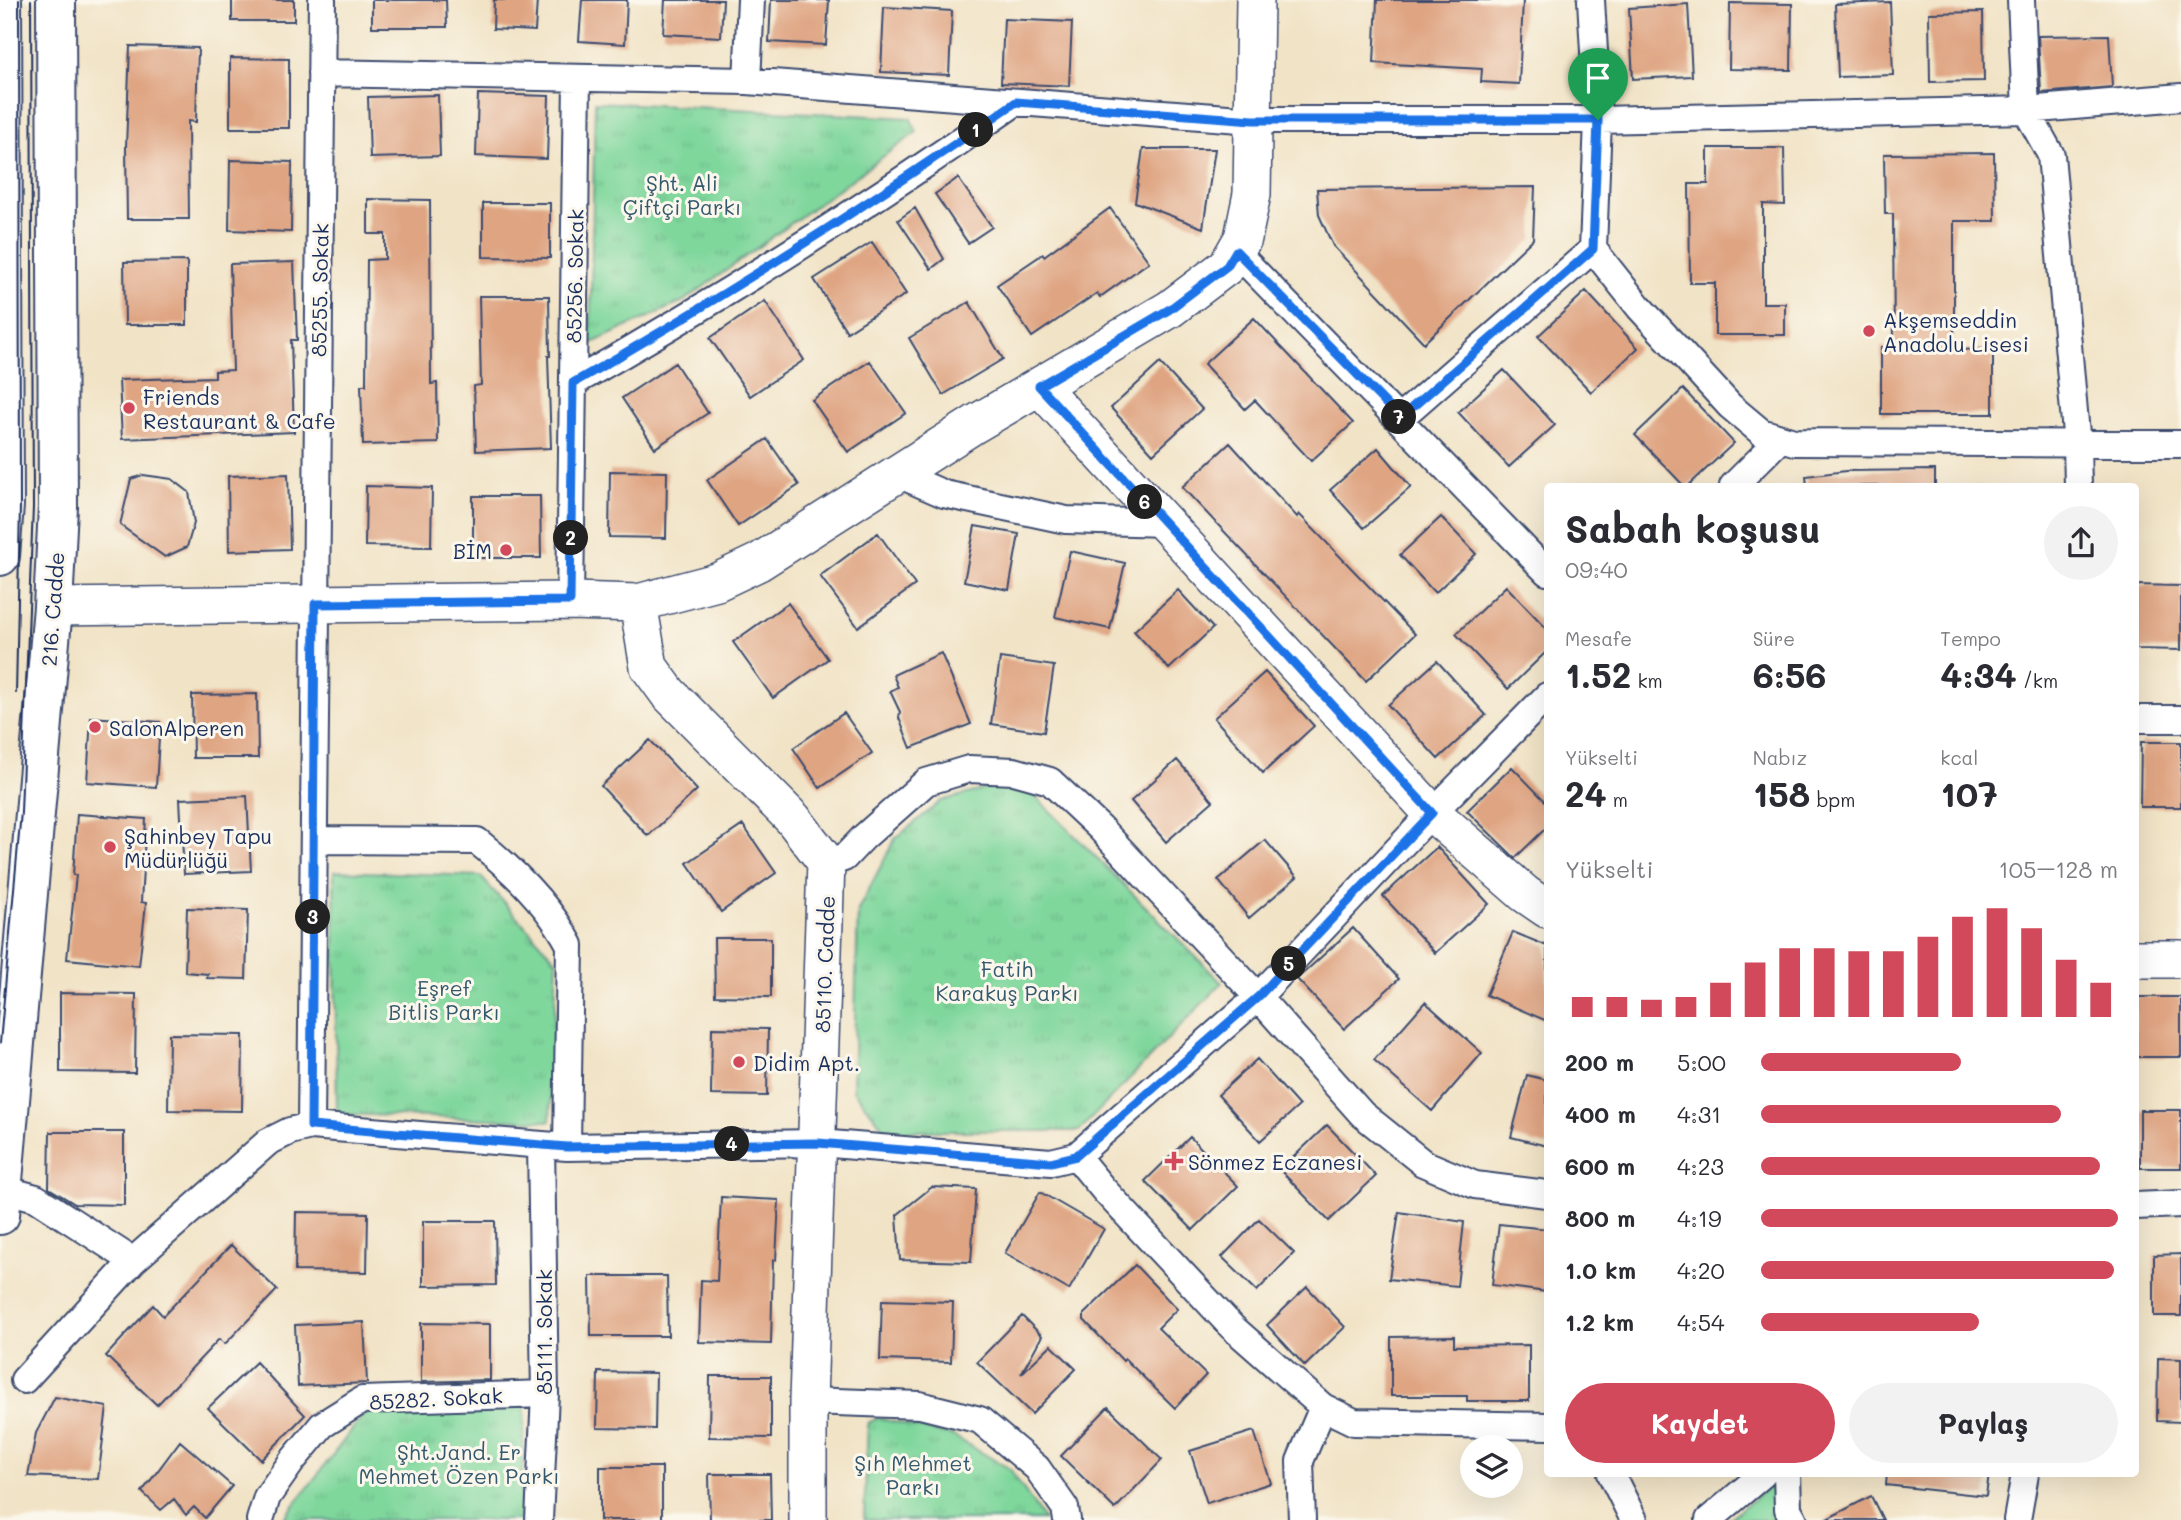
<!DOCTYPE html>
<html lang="tr">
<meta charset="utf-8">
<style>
body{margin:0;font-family:Mali,sans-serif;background:#f2f2f3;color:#2b2b33;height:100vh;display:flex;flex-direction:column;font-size:26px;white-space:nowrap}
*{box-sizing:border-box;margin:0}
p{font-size:23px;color:#7c7c81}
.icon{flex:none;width:38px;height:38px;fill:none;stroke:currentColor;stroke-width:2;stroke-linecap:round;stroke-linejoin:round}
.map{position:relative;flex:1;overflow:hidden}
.drawer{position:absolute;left:1544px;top:483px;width:595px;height:994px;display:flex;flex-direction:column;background:#fff;border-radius:7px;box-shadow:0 7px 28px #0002}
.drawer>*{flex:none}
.buttons{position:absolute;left:1460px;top:1435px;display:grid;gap:14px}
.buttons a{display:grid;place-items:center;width:63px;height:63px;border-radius:50%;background:#fff;box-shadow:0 7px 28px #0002;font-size:35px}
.pin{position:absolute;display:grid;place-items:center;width:60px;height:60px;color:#fff;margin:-72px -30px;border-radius:50% 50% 50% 0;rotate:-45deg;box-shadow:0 0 7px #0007}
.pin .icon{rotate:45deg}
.km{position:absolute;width:35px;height:35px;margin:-18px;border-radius:50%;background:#222;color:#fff;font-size:19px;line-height:35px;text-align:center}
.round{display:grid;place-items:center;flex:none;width:74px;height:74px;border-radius:37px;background:#f2f2f3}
.headline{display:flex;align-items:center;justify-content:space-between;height:119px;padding:0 21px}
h1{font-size:38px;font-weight:800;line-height:52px}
.metrics{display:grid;grid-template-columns:repeat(3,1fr);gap:10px;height:119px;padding:7px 21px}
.metrics div{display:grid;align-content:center}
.metrics b{font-size:35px;font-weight:800}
.metrics small{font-size:19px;font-weight:400}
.metrics p{font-size:19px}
.chart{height:196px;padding:14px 21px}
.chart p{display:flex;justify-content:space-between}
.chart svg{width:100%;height:126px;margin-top:7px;stroke:#d1495b;stroke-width:6}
.cta{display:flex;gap:14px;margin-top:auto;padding:14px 21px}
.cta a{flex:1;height:80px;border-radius:42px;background:#d1495b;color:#fff;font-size:28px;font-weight:800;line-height:80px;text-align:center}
.cta a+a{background:#f2f2f3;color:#2b2b33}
ul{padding:0 21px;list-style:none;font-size:23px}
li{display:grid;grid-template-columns:112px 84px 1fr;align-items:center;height:52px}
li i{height:18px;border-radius:9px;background:#d1495b}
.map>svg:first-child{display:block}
</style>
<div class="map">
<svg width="2181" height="1520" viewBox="0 0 2181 1520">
<defs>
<pattern id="park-tufts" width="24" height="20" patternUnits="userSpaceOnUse" patternTransform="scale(1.75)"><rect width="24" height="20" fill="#7fd79c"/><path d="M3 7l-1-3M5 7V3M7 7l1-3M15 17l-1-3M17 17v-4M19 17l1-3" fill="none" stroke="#6db989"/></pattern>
</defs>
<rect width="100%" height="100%" fill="#fbf7ec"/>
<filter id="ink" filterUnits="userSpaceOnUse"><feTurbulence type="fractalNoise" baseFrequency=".0143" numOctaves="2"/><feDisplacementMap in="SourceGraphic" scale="14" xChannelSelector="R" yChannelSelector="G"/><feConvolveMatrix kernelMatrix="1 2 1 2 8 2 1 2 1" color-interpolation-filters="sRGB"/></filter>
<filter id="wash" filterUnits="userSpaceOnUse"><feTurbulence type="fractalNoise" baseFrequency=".00686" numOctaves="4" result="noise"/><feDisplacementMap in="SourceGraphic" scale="28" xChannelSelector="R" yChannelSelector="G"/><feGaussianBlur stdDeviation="1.57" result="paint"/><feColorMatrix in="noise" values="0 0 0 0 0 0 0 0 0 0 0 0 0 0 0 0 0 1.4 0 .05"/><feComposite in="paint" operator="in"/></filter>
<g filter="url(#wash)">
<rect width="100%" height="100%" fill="#f1e3c6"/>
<path fill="url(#park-tufts)" stroke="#4d837d" stroke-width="2" d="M595,102L910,118L917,132L684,301L590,344Z
M993,787L1028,789L1222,983L1079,1131H886L853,1090L858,910L895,839L941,801Z
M334,871L480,876L557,961L550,1121L337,1114Z
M525,1402L520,1520H283L367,1410Z
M878,1418L953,1436L1010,1469L1044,1520H864L868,1423Z
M1771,1485L1780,1495L1782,1520H1727Z"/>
<g id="blocks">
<path fill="#dfa583" d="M232,0H294V21H232Z
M372,0H446L447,27H372Z
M494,0H537L535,31L493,29Z
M582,0H627L625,44L579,41Z
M665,0H723L721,37L663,34Z
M771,0H829L826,45L769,42Z
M1377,0H1523L1519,84L1481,82L1482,69L1374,63Z
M1890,2L1893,75L1838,77L1835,4Z
M1730,3L1792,4L1791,70L1729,69Z
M1688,4L1692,76L1633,79L1629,8Z
M884,7L952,11L949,75L881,72Z
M1983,12L1984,81L1930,82L1929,13Z
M1004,19L1072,22L1069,86L1001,83Z
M2109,35L2112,87L2041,93L2038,36Z
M130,46L198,48L196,122L188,121L189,219H127L126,147Z
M230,58L289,59V128H230Z
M478,94L549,96L547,159L476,156Z
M438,95L440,156L370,158L368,97Z
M1708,148H1784L1785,205L1763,204V303H1785V335H1715V283H1690L1689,184H1708Z
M1143,149H1215L1203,228L1135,202Z
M1994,153L1995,221H1954V350L1993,349V414H1881V347H1894L1893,214H1885L1884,154Z
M230,160L292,162L291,232L229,230Z
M958,178L992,227L968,243L935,194Z
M1535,187L1533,239L1424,343L1333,246L1319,215L1317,189Z
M368,199L430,200L431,384L437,383L438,443L363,445L361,385H366L367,260L385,259V234H368Z
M483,203H550V258L483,257Z
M915,208L944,259L931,269L898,220Z
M1110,208L1149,262L1100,297L1097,293L1032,337L997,285L1043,254L1044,256Z
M872,242L906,294L847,332L814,279Z
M187,261V325H125L124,262Z
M294,262L297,340H291L294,432L122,439L119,380L215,377V371L233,370L230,264Z
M1586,291L1638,348L1591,392L1538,336Z
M479,296H549L550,356H548L551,448L476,451L474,386L481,385Z
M765,301L804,360L750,396L710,338Z
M969,302L1003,359L943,395L909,338Z
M1254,318L1353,423L1311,461L1255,400L1245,409L1204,364Z
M870,361L906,413L848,452L812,400Z
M675,363L708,413L655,448L622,398Z
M1160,363L1202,409L1153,454L1111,408Z
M1504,370L1555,425L1509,467L1458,412Z
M1683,389L1734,443L1688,486H1684L1635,435Z
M767,439L799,485L738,526L707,480Z
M1230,443L1297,517L1299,514L1415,634L1366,681L1182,487Z
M1378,448L1411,487L1364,528L1330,490Z
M1935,470V486H1807L1806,476L1846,471Z
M610,471L667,472L666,538L609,537Z
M288,474L290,549L229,551L228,476Z
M143,475L172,479L189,492L194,523L187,547L165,557L120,525L131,479Z
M366,486L432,488L431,547L365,546Z
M473,496H540L541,558H473Z
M1441,517L1476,554L1435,593L1400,555Z
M975,526L1019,534L1009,590L964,581Z
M878,533L915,585L858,627L820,576Z
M1070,551L1125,563L1110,629L1055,617Z
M2135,585L2181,586V650L2135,649Z
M1506,586L1547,629V651L1508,689L1456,634Z
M1178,590L1213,628L1169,669L1134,631Z
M788,603L828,659L773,698L733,642Z
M941,653L971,724L911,748L899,718L900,712L890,691L898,687L893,675Z
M1000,658L1054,666L1044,732L991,724Z
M1437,661L1486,715L1438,759L1388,705Z
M1265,672L1314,726L1263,773L1214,718Z
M257,694L258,758H193L192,695Z
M844,713L872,753L820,788L793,748Z
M91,717L160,722L156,787L87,782Z
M650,740L697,790L648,836L601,786Z
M2141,742H2181V807H2140Z
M1177,760L1213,801L1166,842L1131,801Z
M1512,767L1547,803V827L1515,858L1467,811Z
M247,796L251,871L184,874L180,799Z
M77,814L146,819L141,902L146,903L139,966L67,959L76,875H73Z
M743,825L776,873L721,912L687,863Z
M1265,840L1297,877L1249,918L1218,880Z
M1437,847L1489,904L1435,953L1383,896Z
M187,908L248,910L246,979L207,978L208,974L185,972Z
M1353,928L1399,979L1344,1029L1297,979Z
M1513,932L1547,946V1021L1486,995Z
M714,938H771V997L715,996Z
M60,993L136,994L135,1073L60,1072Z
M2135,997H2181V1057H2135Z
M1425,1002L1482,1053L1432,1111L1374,1060Z
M712,1028L768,1029L767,1096L711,1095Z
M169,1034L243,1035L242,1111L168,1110Z
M1257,1059L1299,1106L1260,1141L1218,1095Z
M1527,1075L1547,1080V1146L1511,1137Z
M2140,1110H2181V1168H2140Z
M1327,1125L1376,1176L1329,1221L1280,1170Z
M50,1132H124V1205L75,1204L49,1188Z
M1190,1137L1238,1186L1193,1230L1145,1181Z
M932,1187L976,1189L971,1262L900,1260L897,1215Z
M1040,1192L1104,1229L1069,1290L1005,1253Z
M721,1197L779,1200L776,1260H773L771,1344L699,1342L701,1280L717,1281Z
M296,1212L368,1213L367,1272L295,1271Z
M1399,1212L1464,1222L1457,1286L1389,1279Z
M1259,1219L1294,1253L1257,1291L1222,1257Z
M423,1221H495L496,1285L423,1286Z
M1499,1224L1547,1229V1292L1492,1285Z
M231,1245L277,1290L225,1344L219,1339L157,1405L106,1356L153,1305L163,1316Z
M2181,1254V1316H2154V1255Z
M1135,1265L1177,1309L1158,1328L1206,1375L1175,1408L1125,1359L1123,1361L1084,1320V1314Z
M590,1276H667L668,1336H591Z
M1307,1287L1345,1327L1305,1366L1267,1325Z
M882,1300L953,1302L951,1362L880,1360Z
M1022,1316L1042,1336L1021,1374L1051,1345L1076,1369L1032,1414L977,1362Z
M364,1322L367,1383L298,1386L295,1325Z
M421,1323L490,1324V1380L421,1382Z
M1454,1336V1346L1529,1345V1401H1467V1396H1391V1337Z
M2158,1358L2181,1359V1422L2157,1421Z
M256,1362L305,1415L261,1460L208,1408Z
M598,1372L656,1373L655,1429L597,1428Z
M710,1376H771V1438L709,1437Z
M55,1397L107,1407L98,1479L28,1476L36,1433Z
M1108,1407L1162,1460L1115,1509L1061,1456Z
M1254,1431L1271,1483L1207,1503L1190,1451Z
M180,1441L232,1486L205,1518L194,1507L186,1515L174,1499L161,1510L142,1492Z
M600,1467H662V1520H600Z
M709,1474H770L771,1520H710Z
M1887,1474H1989L1986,1496L1886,1485Z
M1871,1496L1883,1520H1825Z"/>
</g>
</g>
<g filter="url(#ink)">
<use href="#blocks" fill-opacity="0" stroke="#3b4a6e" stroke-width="2"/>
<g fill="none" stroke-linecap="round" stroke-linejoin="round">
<defs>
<path id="street" d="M2021,0L2026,110L2051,155L2077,445L2078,486
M321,73L747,81L1253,120H1598L2026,110L2181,97
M747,81L751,0
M1593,249L1639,307L1730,406L1761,432L1794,442L2181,444
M1235,251L1547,572
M573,383C725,296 873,203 1016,102
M1400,418L1593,249L1598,120L1591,0
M898,474L944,494L1066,520L1165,523
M1733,486L1781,438
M570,601L577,78
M2135,719H2181
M314,840L477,841C512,869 549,905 570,945L567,1147
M826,862L844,858L864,837L926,782L969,769L1014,771L1050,781L1100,828L1258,997L1362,1114L1423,1163L1475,1185L1547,1194
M311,1126L322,0
M1076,1156L1104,1190L1232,1327L1323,1407L1354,1422L1547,1426
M3,1189L36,1198L133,1261L268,1142L290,1131L311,1126L567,1147L819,1143L1051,1162L1076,1156L1258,997L1432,813L1547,696
M2135,1206L2181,1204
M24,1380L133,1261
M808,1401L920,1405L980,1420L1037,1468L1065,1508L1067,1520
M1611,1474L1634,1520
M1787,1474L1788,1509L1794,1520
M260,1520L267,1497L293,1460L322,1425L362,1400L545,1394
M539,1520L545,1394L541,1145
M1302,1520L1300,1461L1323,1407
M1709,1520L1763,1474
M2017,1520L2025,1474"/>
<path id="secondary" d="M1039,386L1432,813L1525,894L1547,909
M638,603L649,667L668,693L793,819L826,862L808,1401V1520
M53,607L570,601L638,603L717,582L759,562L975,424L1170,309L1227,266L1243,238L1252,194L1255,0
M2135,959H2181"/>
<path id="primary" d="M0,556L4,505L2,0
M0,1215L53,607L58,507L56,0"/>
</defs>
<use href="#street" stroke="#3b4a6e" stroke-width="30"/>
<use href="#secondary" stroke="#3b4a6e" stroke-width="40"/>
<use href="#primary" stroke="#3b4a6e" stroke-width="42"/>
<use href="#street" stroke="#fff" stroke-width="26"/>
<use href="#secondary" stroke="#fff" stroke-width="37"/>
<use href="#primary" stroke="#fff" stroke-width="38"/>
<path stroke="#1b2f5e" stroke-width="2" d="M16,693L20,506L19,0
M0,1043L21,812L33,507L31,0"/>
</g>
</g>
<g fill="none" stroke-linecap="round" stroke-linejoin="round" filter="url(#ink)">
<defs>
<path id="route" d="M1016,102L1253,120H1598L1593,249L1400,418L1236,251L1227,266L1170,309L1039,386L1432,813L1258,997L1076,1156L1051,1162L818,1143L567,1147L311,1126L315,604L570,601L573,383C725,296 873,202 1016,102Z"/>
</defs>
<use href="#route" stroke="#fff" stroke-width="14"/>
<use href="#route" stroke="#1a73e8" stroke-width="9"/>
</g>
<g fill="#d1495b" stroke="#fbf7ec" stroke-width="2.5">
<circle cx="1869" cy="331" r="7"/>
<circle cx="129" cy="408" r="7"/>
<circle cx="506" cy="550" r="7"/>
<circle cx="95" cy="727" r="7"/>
<circle cx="110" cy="847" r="7"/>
<circle cx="739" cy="1062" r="7"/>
<path d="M1170.5 1150.5h7v7h7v7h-7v7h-7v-7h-7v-7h7z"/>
</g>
<g text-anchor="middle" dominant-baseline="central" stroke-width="6" stroke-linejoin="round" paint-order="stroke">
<g font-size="21" fill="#34596e" stroke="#fbf7ec">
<text x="682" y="182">Şht. Ali<tspan x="682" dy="24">Çiftçi Parkı</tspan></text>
<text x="1007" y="968">Fatih<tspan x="1007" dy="24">Karakuş Parkı</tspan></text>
<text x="444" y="987">Eşref<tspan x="444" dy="24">Bitlis Parkı</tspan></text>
<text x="459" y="1451">Şht.Jand. Er<tspan x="459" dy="24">Mehmet Özen Parkı</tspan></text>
<text x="913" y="1462">Şıh Mehmet<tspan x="913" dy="24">Parkı</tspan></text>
</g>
<g font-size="21" fill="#1b2f5e" stroke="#fbf7ec">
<text transform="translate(574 276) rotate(-89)">85256. Sokak</text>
<text transform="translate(319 290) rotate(-89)">85255. Sokak</text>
<text transform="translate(52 609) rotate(-86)">216. Cadde</text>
<text transform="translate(824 964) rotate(-88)">85110. Cadde</text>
<text transform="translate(543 1332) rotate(-90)">85111. Sokak</text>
<text transform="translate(436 1398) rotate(-3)">85282. Sokak</text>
</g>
<g font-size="21" fill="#1b2f5e" stroke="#fbf7ec" text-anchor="start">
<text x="1883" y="319">Akşemseddin<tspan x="1883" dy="24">Anadolu Lisesi</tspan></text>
<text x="143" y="396">Friends<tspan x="143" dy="24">Restaurant &amp; Cafe</tspan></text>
<text x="492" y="550" text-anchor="end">BİM</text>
<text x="109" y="727">SalonAlperen</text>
<text x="124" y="835">Şahinbey Tapu<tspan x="124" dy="24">Müdürlüğü</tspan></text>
<text x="753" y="1062">Didim Apt.</text>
<text x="1188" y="1161">Sönmez Eczanesi</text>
</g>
</g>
</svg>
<div class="buttons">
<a><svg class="icon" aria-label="layers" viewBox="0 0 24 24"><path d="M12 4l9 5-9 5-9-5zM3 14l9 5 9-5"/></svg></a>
</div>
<div class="pin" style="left:1598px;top:120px;background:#1e9e55"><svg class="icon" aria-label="arrive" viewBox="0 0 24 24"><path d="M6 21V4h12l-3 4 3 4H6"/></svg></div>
<b class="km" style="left:976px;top:130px">1</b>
<b class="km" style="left:571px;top:538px">2</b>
<b class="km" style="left:313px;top:917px">3</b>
<b class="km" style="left:732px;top:1144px">4</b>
<b class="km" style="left:1289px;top:964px">5</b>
<b class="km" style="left:1145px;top:502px">6</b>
<b class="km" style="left:1399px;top:417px">7</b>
<section class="drawer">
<div class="headline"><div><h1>Sabah koşusu</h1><p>09:40</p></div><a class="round"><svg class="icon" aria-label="share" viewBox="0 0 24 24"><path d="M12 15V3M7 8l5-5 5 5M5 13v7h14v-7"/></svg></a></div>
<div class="metrics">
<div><p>Mesafe</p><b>1.52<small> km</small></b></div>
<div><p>Süre</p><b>6:56</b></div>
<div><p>Tempo</p><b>4:34<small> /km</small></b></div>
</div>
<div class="metrics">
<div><p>Yükselti</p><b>24<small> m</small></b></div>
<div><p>Nabız</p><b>158<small> bpm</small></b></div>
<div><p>kcal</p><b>107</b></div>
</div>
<div class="chart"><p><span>Yükselti</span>105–128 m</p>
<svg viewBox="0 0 160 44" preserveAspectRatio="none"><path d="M5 44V37M15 44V37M25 44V38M35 44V37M45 44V32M55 44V25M65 44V20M75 44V20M85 44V21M95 44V21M105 44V16M115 44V9M125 44V6M135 44V13M145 44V24M155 44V32"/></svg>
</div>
<ul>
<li><b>200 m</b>5:00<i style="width:56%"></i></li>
<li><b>400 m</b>4:31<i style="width:84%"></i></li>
<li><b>600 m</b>4:23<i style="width:95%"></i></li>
<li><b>800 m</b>4:19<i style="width:100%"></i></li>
<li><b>1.0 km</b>4:20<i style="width:99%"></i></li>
<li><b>1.2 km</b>4:54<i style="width:61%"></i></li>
</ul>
<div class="cta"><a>Kaydet</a><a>Paylaş</a></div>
</section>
</div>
